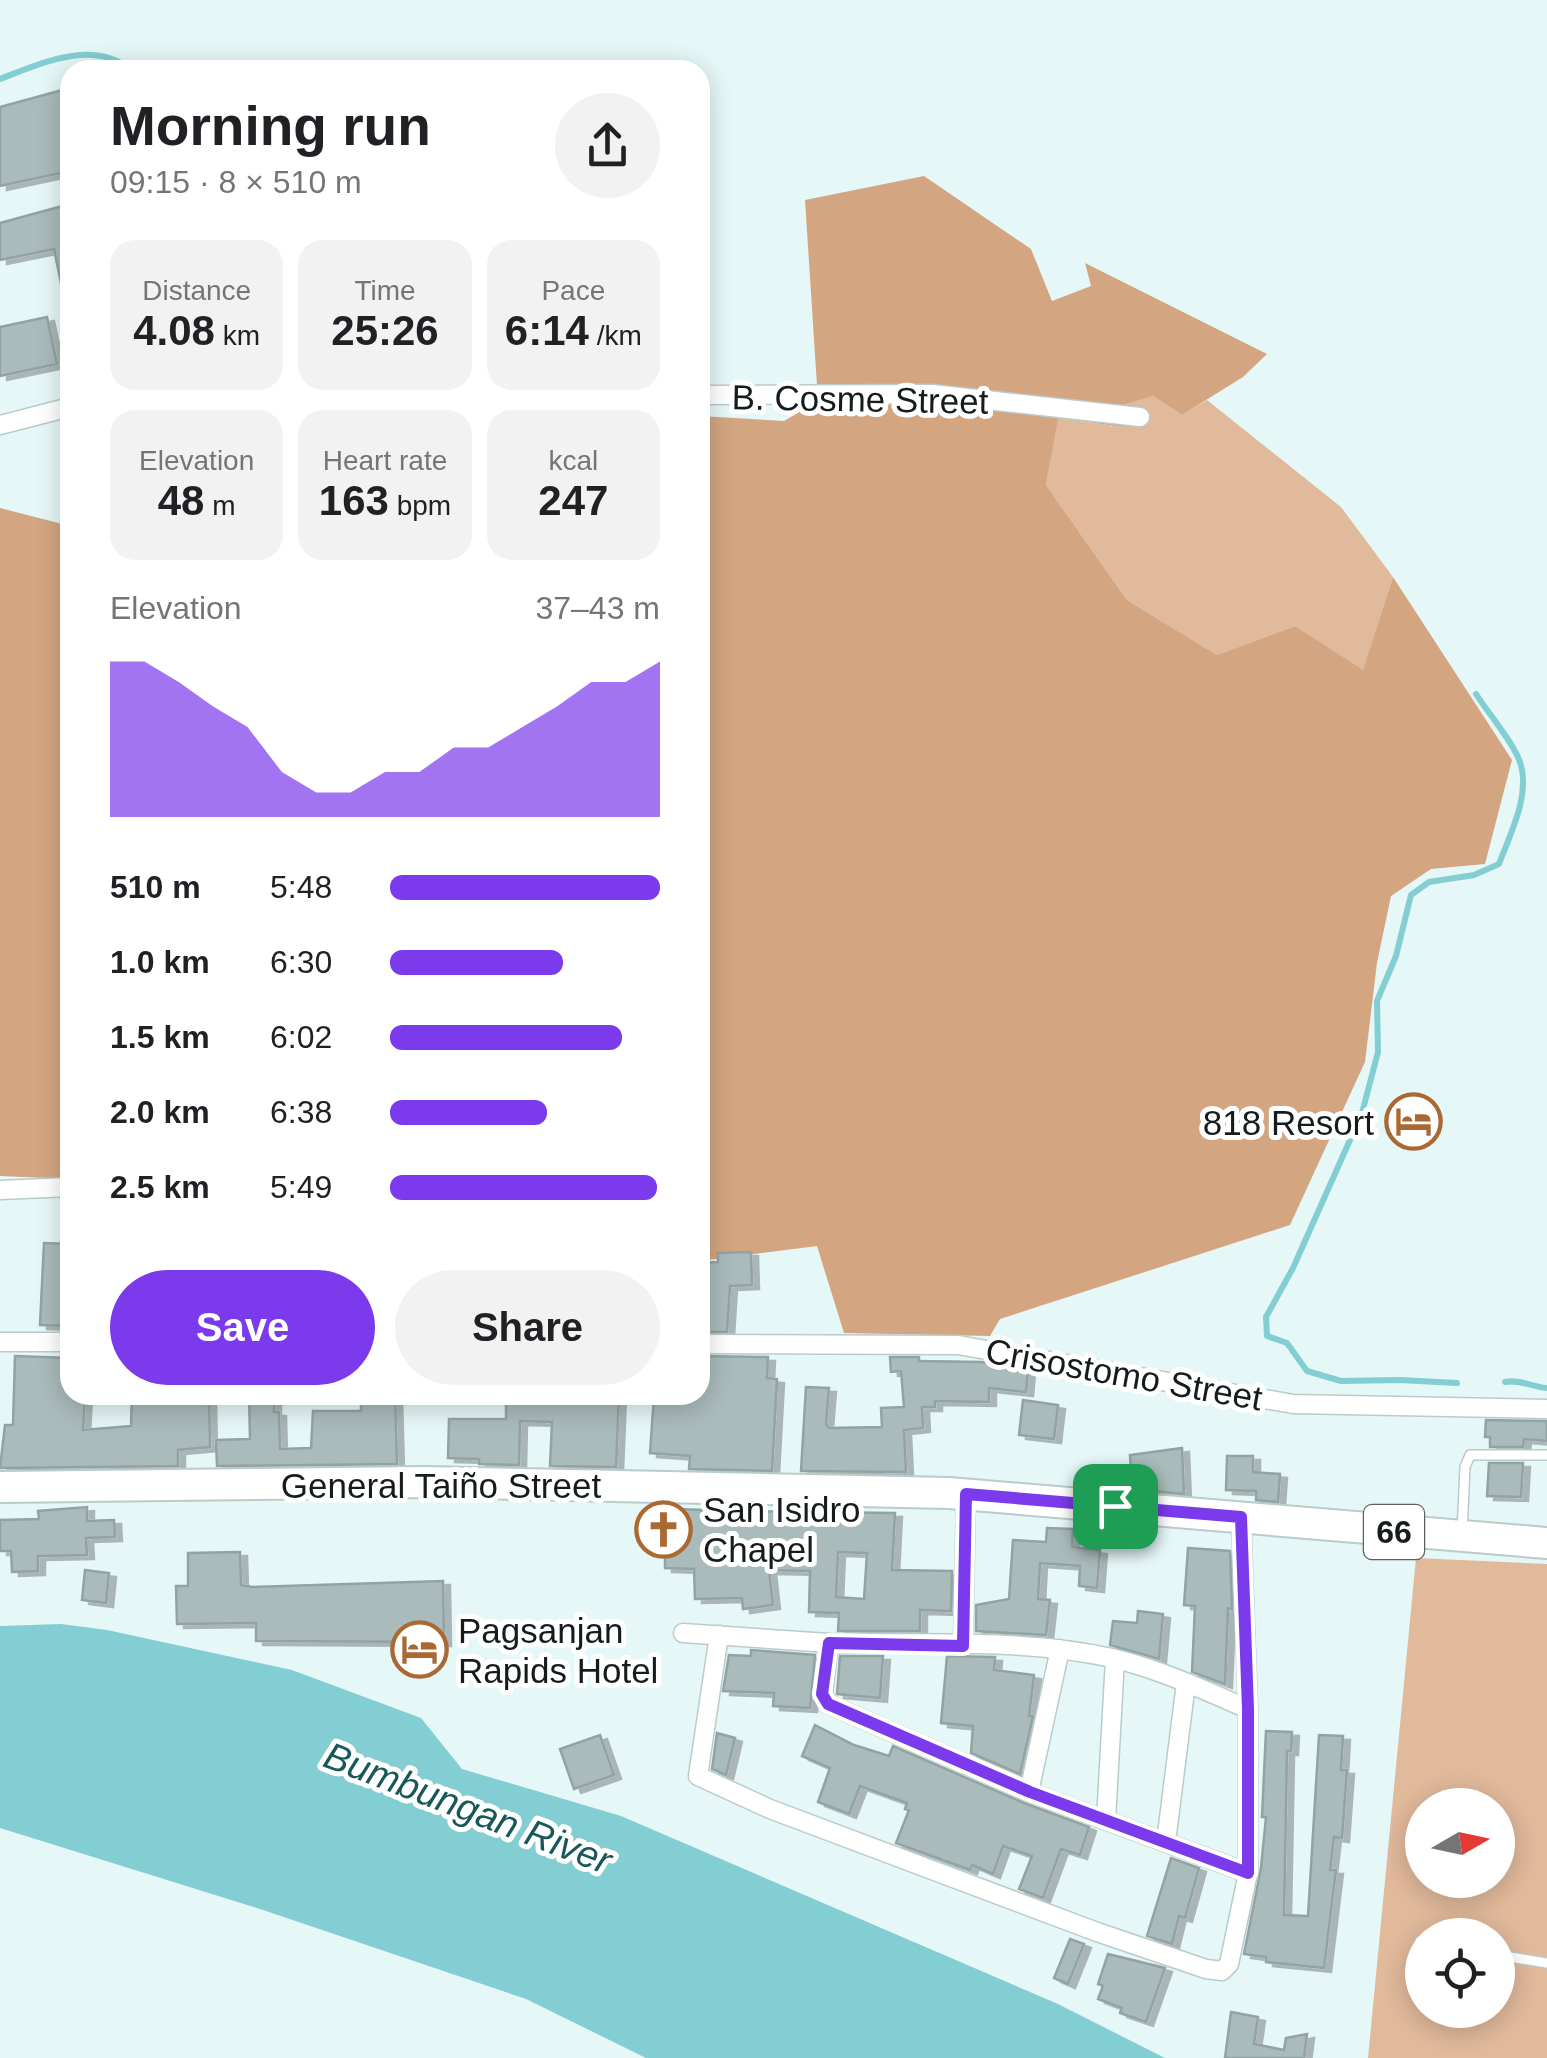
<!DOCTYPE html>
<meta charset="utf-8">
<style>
body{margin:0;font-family:Helvetica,sans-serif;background:#f2f2f2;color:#202124;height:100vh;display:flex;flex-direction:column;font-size:38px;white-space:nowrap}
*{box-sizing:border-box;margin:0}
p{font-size:32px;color:#757577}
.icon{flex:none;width:55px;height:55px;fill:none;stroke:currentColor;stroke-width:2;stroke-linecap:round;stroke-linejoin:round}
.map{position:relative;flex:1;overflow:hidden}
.details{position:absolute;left:60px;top:60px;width:650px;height:1345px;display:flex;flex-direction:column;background:#fff;border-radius:30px;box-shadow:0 5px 25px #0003}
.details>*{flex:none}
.needle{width:65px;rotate:81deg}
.tools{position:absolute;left:1405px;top:1788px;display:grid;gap:20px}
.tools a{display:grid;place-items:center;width:110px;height:110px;border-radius:50%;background:#fff;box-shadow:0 5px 25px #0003;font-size:50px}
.pin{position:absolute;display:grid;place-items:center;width:85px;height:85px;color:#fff;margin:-42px;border-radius:20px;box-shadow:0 5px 15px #0006}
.round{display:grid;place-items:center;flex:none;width:105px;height:105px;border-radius:52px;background:#f2f2f2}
.headline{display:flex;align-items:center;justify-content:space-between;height:170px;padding:0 50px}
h1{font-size:55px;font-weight:800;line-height:75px}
.metrics{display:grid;grid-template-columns:repeat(3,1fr);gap:15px;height:170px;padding:10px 50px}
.metrics div{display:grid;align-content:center;border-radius:25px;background:#f2f2f2;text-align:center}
.metrics b{font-size:42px;font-weight:800}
.metrics small{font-size:28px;font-weight:400}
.metrics p{font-size:28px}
.chart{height:280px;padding:20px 50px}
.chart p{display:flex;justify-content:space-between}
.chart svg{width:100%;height:180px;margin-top:10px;fill:#7c3aed;opacity:.7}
.button{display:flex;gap:20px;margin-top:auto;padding:20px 50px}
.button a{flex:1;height:115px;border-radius:60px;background:#7c3aed;color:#fff;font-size:40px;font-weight:800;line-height:115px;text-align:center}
.button a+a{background:#f2f2f2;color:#202124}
ul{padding:0 50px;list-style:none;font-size:32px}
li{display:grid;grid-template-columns:160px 120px 1fr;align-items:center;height:75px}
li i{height:25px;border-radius:12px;background:#7c3aed}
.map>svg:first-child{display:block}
</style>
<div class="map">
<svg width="1547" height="2058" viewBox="0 0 1547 2058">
<defs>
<filter id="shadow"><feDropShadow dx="7" dy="4" stdDeviation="0" flood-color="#0004"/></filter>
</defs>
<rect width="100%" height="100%" fill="#e6f7f8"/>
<path fill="#e1b99b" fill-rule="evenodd" d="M1153,396L1182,415L1207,400L1341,507L1393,577L1363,671L1295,626L1217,655L1127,600L1046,485L1057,418L1122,427L1116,407Z
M1416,1558L1547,1564V2058H1368ZM1422,1805H1498V1880H1422ZM1422,1935H1498V2010H1422Z"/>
<path fill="#d4a581" d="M924,176L1031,249L1052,301L1091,286L1085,263L1267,354L1243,377L1182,415L1153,396L1117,407L1123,427L1058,418L1046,485L1127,600L1217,655L1295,626L1363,670L1393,577L1512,760L1485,864L1431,869L1391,896L1377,963L1365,1062L1290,1225L1000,1319L990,1336L844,1333L817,1246L700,1261V416L784,421L818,401L805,200Z
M0,508L70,526V1179L0,1176Z"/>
<path fill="#83ced2" d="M61,1624L107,1630L292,1670L421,1718L462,1769L621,1816L1058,2004L1165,2058H646L526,1999L263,1910L0,1828V1626Z"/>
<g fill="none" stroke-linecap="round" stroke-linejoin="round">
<path stroke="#83ced2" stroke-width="6" d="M0,79C40,64 93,38 131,70
M1505,1382C1520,1379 1532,1387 1547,1388
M1457,1383L1400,1380L1341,1381L1307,1371L1287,1343L1267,1336L1266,1317L1293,1268L1362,1113L1378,1052L1377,1001L1396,956L1411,895L1429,882L1474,875L1499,864C1510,834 1531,795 1520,762C1513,742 1488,713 1476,694"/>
</g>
<path fill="#abb" stroke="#93a3a3" stroke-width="2.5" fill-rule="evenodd" filter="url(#shadow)" d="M70,88V171L0,186V107Z
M70,204V293H63L54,249L0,260V223Z
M47,317L57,364L0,376V327Z
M44,1243L70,1244V1326L40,1325Z
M751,1252L752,1285L730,1286L727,1332H700V1263L718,1262V1253Z
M15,1356L70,1358V1395H85L83,1430L131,1426L132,1395H209L210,1447L178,1450V1466L0,1468L5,1425H13Z
M700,1356L768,1357L767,1378L777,1379L772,1471L689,1469L690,1456L650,1453L654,1396L700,1395Z
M890,1357H919V1361L982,1362L1028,1370L1026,1392L989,1388V1402L935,1401V1407H922L923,1428L904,1430L906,1472L801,1471L806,1387L829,1388L826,1424L829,1428L882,1427L881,1408L904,1407L901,1371L891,1372Z
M249,1395H274V1412H279L280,1449L311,1448L313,1411H361V1395H395L397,1464L217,1466L216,1440L250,1439Z
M506,1395H619L616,1467L550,1466L552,1422L520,1421L519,1465L479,1464V1459L448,1458L449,1419H506Z
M1023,1400L1058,1405L1054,1439L1019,1435Z
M1486,1420L1547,1421V1441L1524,1439L1523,1447H1490V1437H1485Z
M1182,1448L1184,1494L1132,1489L1130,1455Z
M1227,1456H1253V1472L1280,1474L1278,1502L1256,1500V1491L1226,1490Z
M1489,1463H1523L1521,1497L1487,1496Z
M87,1507V1521L114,1520L115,1537L86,1538L87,1555L38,1556V1571L12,1572L11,1551H0V1520L39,1519L38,1511Z
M656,1508L702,1510V1519L730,1520L731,1511L895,1513L892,1570L952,1571L951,1611L920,1610V1631H838L839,1613L809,1612L810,1571L769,1570L773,1605L743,1609L742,1598L695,1599L694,1569L665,1568V1553L654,1552ZM838,1552L867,1553L864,1599L836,1597Z
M1047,1528L1073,1529L1072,1547L1100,1550L1097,1588L1079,1586L1080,1566L1040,1563L1038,1599L1050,1600L1046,1635L976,1631V1605L1009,1599L1013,1540L1046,1542Z
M1188,1548L1230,1551L1232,1609L1228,1608L1225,1684L1192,1672L1195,1606L1184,1605Z
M240,1552L241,1585L252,1587L443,1581L444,1642L256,1641V1623L177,1624L176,1586H188V1553Z
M85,1570L109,1573L106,1603L82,1600Z
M1138,1611L1163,1614L1159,1659L1110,1645L1113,1621L1137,1623Z
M751,1650L815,1655L810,1708L773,1706L774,1693L723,1691L729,1655L751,1656Z
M840,1656H883L880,1698L837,1694Z
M947,1656L995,1657L994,1670L1034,1675L1029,1716H1033L1020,1774L971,1753L973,1726L941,1723Z
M815,1725L854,1745L889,1756L893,1746L1024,1803L1089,1827L1080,1855L1061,1849L1043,1898L1019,1889L1032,1856L1003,1846L993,1874L972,1865L970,1870L896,1843L909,1810L905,1809L907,1803L860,1786L849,1814L818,1802L830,1768L802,1756Z
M1266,1731L1292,1732L1291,1751H1287L1284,1915L1308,1916L1319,1735L1343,1736L1341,1770H1347L1342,1838L1334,1837L1330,1870H1336L1324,1968L1266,1962V1957L1244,1954L1261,1868L1266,1817H1262Z
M717,1733L735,1738L726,1775L712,1769Z
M600,1735L614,1775L574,1789L560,1749Z
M1171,1858L1199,1868L1185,1918L1179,1916L1172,1944L1147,1936Z
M1070,1939L1084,1944L1068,1984L1054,1978Z
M1108,1954L1165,1968L1146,2022L1120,2013L1122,2008L1098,1999L1103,1986L1098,1984Z
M1231,2012L1258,2017L1254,2044L1284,2050L1286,2038L1307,2034L1304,2058H1225Z"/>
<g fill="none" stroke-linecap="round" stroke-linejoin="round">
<defs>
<path id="service" d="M1462,1533L1465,1467L1470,1455H1547
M1420,1941L1422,1942
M1498,1955L1547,1963"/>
<path id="minor" d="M700,395L932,394L1140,417
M0,425L70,407
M0,1190L70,1187
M0,1342H70
M700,1344L958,1345L1293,1404L1547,1409
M1241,1517L1248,1709V1873L1029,1792L828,1704L823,1694L829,1643C922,1645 1021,1638 1112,1658C1159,1669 1204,1690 1248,1709
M683,1633L829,1643
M719,1635L698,1776L770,1809L1097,1932L1206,1969L1222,1971L1229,1964L1248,1873
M963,1645L966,1494
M1029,1792L1060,1649
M1106,1820L1115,1659
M1166,1842L1186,1683"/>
<path id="primary" d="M0,1487L424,1482L949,1493L1547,1543"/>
</defs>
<use href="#service" stroke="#bacbcb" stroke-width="12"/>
<use href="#minor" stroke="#bacbcb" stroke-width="21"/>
<use href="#primary" stroke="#bacbcb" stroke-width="34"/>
<use href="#service" stroke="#fff" stroke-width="9"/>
<use href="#minor" stroke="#fff" stroke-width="18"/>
<use href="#primary" stroke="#fff" stroke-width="30"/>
</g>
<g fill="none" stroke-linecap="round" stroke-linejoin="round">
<defs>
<path id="route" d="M966,1494L1241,1517L1248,1709V1873L1030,1792L828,1704L822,1694L829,1643L963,1646Z"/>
</defs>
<use href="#route" stroke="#fff" stroke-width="20"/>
<use href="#route" stroke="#7c3aed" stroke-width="12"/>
</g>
<defs>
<symbol id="hotel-ring" viewBox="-11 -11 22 22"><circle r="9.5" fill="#fff" stroke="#aa6933" stroke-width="1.5"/><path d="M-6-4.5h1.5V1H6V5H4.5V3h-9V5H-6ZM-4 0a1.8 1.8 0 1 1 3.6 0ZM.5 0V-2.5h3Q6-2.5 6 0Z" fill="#aa6933"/></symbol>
<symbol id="church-ring" viewBox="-11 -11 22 22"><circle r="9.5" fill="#fff" stroke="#aa6933" stroke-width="1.5"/><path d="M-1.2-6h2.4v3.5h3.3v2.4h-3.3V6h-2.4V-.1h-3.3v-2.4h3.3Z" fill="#aa6933"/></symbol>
</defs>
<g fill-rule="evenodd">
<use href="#hotel-ring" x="1382" y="1090" width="63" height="63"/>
<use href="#church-ring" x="632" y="1498" width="63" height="63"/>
<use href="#hotel-ring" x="388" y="1618" width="63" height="63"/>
</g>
<g text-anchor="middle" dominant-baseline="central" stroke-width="10" stroke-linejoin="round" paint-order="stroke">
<rect fill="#fff" stroke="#5c6060" stroke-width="2.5" x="1364" y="1505" width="60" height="54" rx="8"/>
<g font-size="32" font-weight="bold" fill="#161c1c">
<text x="1394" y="1532">66</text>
</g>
<g font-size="35" fill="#161c1c" stroke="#fff">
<text transform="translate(860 399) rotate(1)">B. Cosme Street</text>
<text transform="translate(1124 1374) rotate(10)">Crisostomo Street</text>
<text x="441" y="1485">General Taiño Street</text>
</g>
<g font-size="35" fill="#161c1c" stroke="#fff" text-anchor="start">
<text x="1374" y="1122" text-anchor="end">818 Resort</text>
<text x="703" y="1509">San Isidro<tspan x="703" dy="40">Chapel</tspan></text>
<text x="458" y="1630">Pagsanjan<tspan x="458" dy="40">Rapids Hotel</tspan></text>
</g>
<g font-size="38" font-style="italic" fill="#18585b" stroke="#fff">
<text transform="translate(468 1808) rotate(21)">Bumbungan River</text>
</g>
</g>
</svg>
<div class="tools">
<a><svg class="needle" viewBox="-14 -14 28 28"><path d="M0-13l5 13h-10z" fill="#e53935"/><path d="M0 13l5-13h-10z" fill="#757577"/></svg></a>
<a><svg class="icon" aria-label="locate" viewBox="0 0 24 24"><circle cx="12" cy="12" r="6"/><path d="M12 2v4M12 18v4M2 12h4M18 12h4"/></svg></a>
</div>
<div class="pin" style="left:1115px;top:1506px;background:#1e9e55"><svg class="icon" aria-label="arrive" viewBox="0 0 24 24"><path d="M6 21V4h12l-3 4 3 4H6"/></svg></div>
<section class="details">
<div class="headline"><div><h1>Morning run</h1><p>09:15 · 8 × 510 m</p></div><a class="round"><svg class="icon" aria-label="share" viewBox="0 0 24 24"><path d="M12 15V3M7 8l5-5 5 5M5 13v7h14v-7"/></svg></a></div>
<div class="metrics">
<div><p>Distance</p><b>4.08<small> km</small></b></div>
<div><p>Time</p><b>25:26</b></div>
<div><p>Pace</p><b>6:14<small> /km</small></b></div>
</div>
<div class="metrics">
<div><p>Elevation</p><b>48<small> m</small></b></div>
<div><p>Heart rate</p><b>163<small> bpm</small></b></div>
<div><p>kcal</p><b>247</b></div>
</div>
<div class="chart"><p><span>Elevation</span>37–43 m</p>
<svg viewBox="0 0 160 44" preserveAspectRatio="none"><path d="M0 44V6L10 6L20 11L30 17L40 22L50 33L60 38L70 38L80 33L90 33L100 27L110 27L120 22L130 17L140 11L150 11L160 6V44z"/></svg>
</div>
<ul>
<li><b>510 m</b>5:48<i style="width:100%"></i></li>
<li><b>1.0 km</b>6:30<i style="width:64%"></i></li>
<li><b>1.5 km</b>6:02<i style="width:86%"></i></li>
<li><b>2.0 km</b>6:38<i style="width:58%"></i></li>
<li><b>2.5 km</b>5:49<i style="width:99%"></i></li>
</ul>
<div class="button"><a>Save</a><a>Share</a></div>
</section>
</div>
